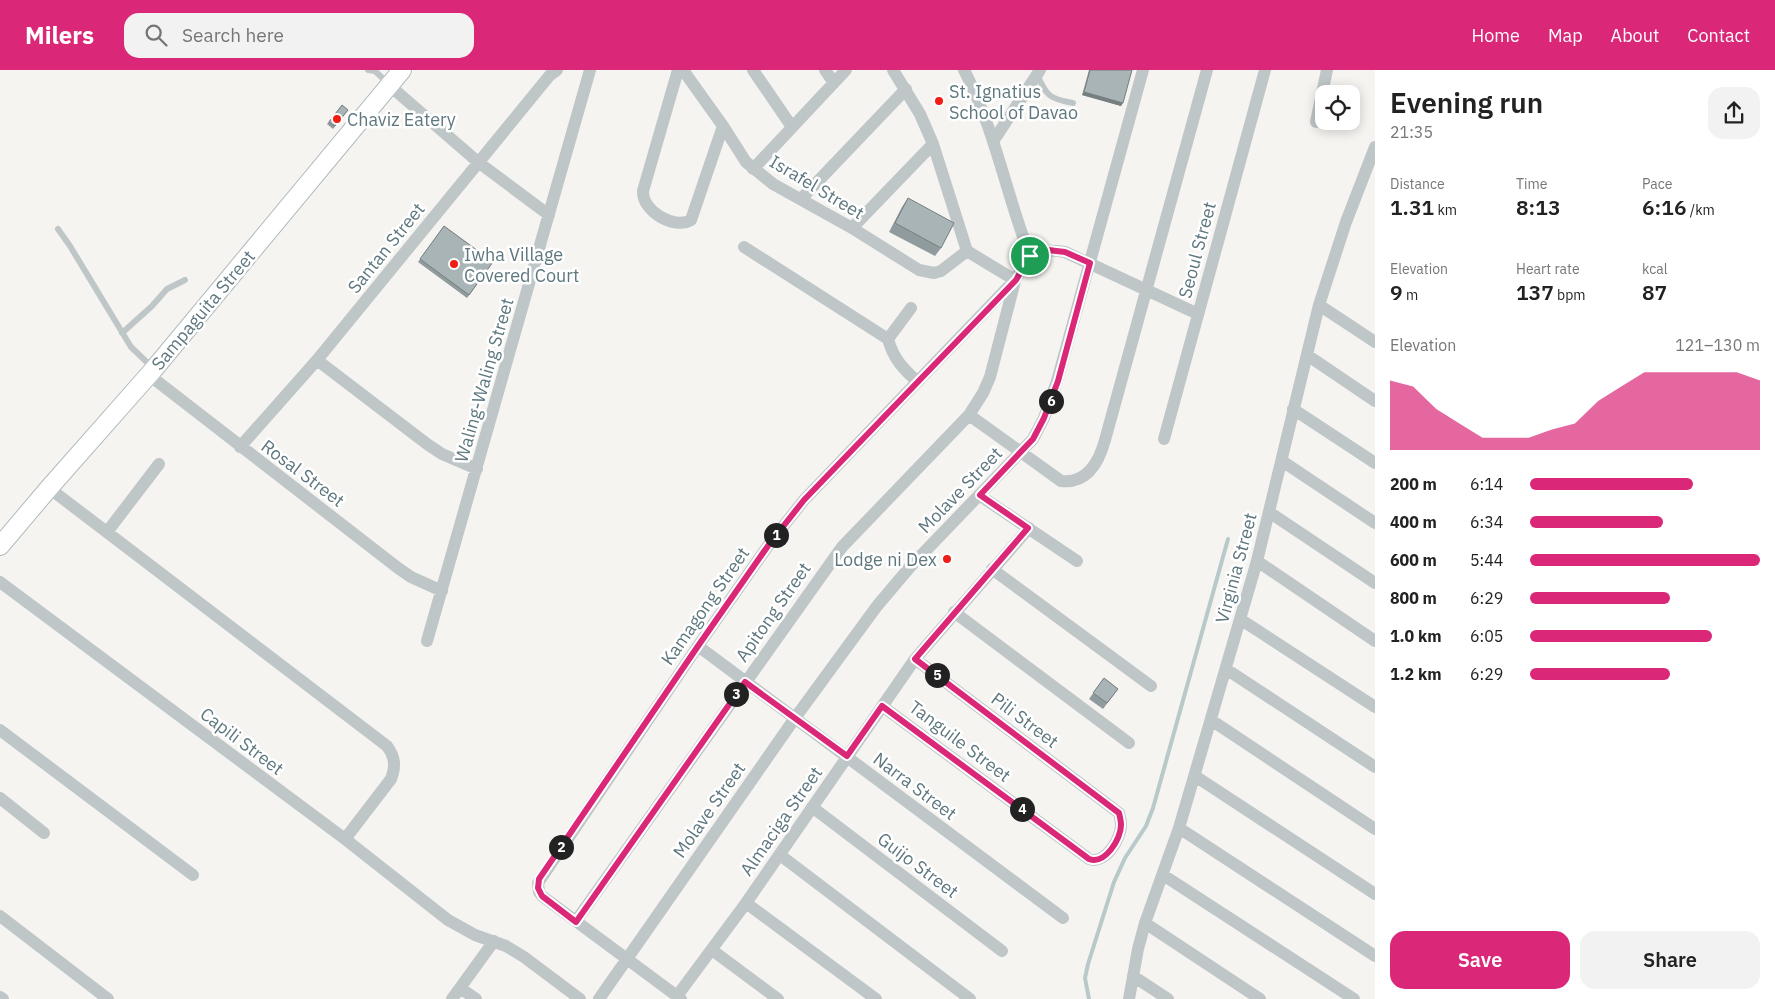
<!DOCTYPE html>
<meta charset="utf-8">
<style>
body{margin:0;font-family:"IBM Plex Sans",sans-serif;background:#f2f2f2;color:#222;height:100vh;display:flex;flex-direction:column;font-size:19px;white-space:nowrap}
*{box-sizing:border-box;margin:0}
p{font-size:16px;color:#767676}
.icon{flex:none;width:28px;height:28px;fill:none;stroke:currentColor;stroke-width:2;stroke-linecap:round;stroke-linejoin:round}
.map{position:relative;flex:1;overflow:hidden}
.sheet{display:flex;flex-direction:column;background:#fff;width:400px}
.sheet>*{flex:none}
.buttons{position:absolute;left:1315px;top:15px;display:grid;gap:10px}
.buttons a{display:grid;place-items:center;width:45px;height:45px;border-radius:10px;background:#fff;box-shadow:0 2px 12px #0003;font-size:25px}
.pin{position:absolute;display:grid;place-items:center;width:42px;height:42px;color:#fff;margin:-21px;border:2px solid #fff;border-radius:50%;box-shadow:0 1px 5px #0007}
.km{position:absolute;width:25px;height:25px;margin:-12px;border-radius:50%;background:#222;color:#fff;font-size:14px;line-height:25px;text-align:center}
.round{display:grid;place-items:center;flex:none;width:52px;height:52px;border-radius:15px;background:#f2f2f2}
.overview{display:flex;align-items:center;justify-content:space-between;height:85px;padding:0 15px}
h1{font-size:28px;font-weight:600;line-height:38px}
.stats{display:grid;grid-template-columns:repeat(3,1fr);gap:8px;height:85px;padding:5px 15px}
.stats div{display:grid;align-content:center}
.stats b{font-size:21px;font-weight:600}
.stats small{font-size:14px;font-weight:400}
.stats p{font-size:14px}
.chart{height:140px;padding:10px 15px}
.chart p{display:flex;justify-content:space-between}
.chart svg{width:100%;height:90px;margin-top:5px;fill:#db2777;opacity:.7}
.action{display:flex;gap:10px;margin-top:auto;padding:10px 15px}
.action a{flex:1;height:58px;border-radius:15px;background:#db2777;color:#fff;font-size:20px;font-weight:600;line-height:58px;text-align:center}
.action a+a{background:#f2f2f2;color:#222}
ul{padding:0 15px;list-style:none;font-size:16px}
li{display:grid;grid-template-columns:80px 60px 1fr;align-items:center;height:38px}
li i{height:12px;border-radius:6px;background:#db2777}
header{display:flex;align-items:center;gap:30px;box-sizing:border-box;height:70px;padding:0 25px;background:#db2777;color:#fff}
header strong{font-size:24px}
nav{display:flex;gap:28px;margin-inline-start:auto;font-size:18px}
.search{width:350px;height:45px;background:#f2f2f2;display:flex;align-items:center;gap:12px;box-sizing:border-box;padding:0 18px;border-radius:15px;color:#767676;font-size:19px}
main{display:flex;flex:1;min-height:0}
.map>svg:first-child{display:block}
</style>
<header>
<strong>Milers</strong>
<div class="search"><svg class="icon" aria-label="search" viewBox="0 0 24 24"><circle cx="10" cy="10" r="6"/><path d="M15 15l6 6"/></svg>Search here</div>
<nav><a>Home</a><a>Map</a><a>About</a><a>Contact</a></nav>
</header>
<main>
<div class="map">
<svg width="1375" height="929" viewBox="0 0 1375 929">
<rect width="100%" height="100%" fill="#f5f4f1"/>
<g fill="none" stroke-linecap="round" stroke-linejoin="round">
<path stroke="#b8c9ca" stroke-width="4" d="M1089,929L1085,908L1088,894L1114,812L1125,788L1146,756L1153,738L1228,469"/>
<defs>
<path id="secondary" d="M0,476L49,418L154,299L402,0"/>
</defs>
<use href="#secondary" stroke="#b2babc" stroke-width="20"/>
<path stroke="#bfc6c8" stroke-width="6" d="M368,0L375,1L389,14
M1037,4C1046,26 1050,29 1073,33
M58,159L70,176L131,277L153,298
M122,263L152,236L167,219L185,210"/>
<path stroke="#bfc6c8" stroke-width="12" d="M678,0L643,121C642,141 674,160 691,150L723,56
M683,0L723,56L746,92L773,114L852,158L919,200L934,203L941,201L967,181
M753,0L792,57
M825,0L834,13
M893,0L920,44L933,74L967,181L1015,210
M964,0C995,59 1006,124 1030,186
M389,15L478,92L549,145
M1316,52L1327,0
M994,70L1040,0
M753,99L846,0
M801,129L906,19
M852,158L933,74
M744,177L888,269C893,288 903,299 917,311
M1319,235L1375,272
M888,269L911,238
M1307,285L1375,331
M317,290L427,374L442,384L477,399
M149,305L398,498L411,507L442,521
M1293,339L1375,393
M969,345L1061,411C1087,414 1099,392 1105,370L1207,0
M1164,369L1265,0
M240,377L317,290L550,5L557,0
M1282,391L1375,453
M49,418L387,676C395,687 396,696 391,709L345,769
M979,425L1077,491
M1269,442L1375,513
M107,462L159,394
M1257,491L1375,571
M992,499L1151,616
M0,512L345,769L448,850L475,865L506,876L524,887L580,929
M954,542L1129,673
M1240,549L1375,637
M427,571L590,0
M698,576L1063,848
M1226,599L1375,697
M882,636L1089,789C1105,795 1121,769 1121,755C1121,751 1120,747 1119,743L915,589
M1211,650L1375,759
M0,660L193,805
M1195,706L1375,824
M0,728L44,763
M812,737L1002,881
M1179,758L1375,886
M780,785L970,929
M1163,805L1354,929
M746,833L876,929
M0,846L108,929
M576,851L842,477L969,345L983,323L990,307L1015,211
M1145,853L1260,929
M712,880L778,929
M1133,906L1168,929
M460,918L476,929
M677,926L746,833L915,589L1029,458
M0,927L3,929
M452,929L494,871
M599,929L795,648L877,536L910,497L1033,369L1044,348L1057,311L1143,0
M681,929L542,826L539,822L538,813L698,576L770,473L804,430L1015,210C1032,184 1032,177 1065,182L1198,244
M1129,929L1138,879L1145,853L1179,758L1257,491L1319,235L1346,152L1375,77"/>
<use href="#secondary" stroke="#fff" stroke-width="18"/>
</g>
<path fill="#909b9d" d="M1089,0H1132L1121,36L1082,25Z
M342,35L348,40L333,59L327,54Z
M908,128L941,178L935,186L889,162L902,137Z
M444,156L493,192L467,228L418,192Z
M1104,608L1118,619L1103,639L1089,629Z"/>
<path fill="#767e7f" d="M1084,22L1123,33L1121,36L1082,25Z"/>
<path fill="#a8b4b6" stroke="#767e7f" d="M1090,0H1132L1123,33L1084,22Z
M342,35L348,40L335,56L329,52Z
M908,128L954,153L941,178L895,153Z
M444,156L493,192L469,225L420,189Z
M1104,608L1118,619L1107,633L1093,623Z"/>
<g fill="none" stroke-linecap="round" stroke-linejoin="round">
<defs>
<path id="route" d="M1048,180L1065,182L1090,193L1058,311L1044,348L1033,369L980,425L1028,458L915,589L1119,743C1120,747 1121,751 1121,755C1121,769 1105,795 1089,789L882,636L847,686L745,612L576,852L542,826L538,818L539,809L698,576L770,473L804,430L1016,210C1024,196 1030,182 1048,180Z"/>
</defs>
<use href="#route" stroke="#fff" stroke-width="10"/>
<use href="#route" stroke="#db2777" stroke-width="6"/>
</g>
<g fill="#f01d16" stroke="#fff" stroke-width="2">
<circle cx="939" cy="31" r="5"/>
<circle cx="337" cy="49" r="5"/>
<circle cx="454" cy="194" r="5"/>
<circle cx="947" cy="489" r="5"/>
</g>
<g text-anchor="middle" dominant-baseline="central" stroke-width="5" stroke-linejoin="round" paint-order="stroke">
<g font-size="18" fill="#5e777e" stroke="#fff" text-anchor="start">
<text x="949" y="21">St. Ignatius<tspan x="949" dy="21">School of Davao</tspan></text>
<text x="347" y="49">Chaviz Eatery</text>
<text x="464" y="184">Iwha Village<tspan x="464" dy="21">Covered Court</tspan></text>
<text x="937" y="489" text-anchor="end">Lodge ni Dex</text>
</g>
<g font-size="18" fill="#5e777e" stroke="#fff">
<text transform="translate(817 117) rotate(31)">Israfel Street</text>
<text transform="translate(386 178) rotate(-51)">Santan Street</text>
<text transform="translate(1197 180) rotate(-75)">Seoul Street</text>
<text transform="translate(203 240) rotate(-50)">Sampaguita Street</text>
<text transform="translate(484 310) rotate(-74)">Waling-Waling Street</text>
<text transform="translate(303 403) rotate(37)">Rosal Street</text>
<text transform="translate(960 420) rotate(-46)">Molave Street</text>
<text transform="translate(1236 498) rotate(-75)">Virginia Street</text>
<text transform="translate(705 536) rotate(-55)">Kamagong Street</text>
<text transform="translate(773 542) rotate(-55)">Apitong Street</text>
<text transform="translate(1025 650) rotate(37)">Pili Street</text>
<text transform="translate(242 671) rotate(37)">Capili Street</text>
<text transform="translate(960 671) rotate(37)">Tanguile Street</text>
<text transform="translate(915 716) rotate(37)">Narra Street</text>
<text transform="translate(709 740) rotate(-55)">Molave Street</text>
<text transform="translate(781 751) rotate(-55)">Almaciga Street</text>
<text transform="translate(918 795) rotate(37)">Guijo Street</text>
</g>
</g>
</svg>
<div class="buttons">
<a><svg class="icon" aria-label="locate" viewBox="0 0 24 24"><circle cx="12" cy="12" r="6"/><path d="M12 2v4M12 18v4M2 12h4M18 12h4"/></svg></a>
</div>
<div class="pin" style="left:1030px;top:186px;background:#1e9e55"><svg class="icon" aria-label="arrive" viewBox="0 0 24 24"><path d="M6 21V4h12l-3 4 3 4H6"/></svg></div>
<b class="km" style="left:776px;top:465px">1</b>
<b class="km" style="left:561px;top:777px">2</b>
<b class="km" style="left:736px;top:624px">3</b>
<b class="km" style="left:1022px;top:739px">4</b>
<b class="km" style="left:937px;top:605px">5</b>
<b class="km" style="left:1051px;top:331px">6</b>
</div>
<section class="sheet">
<div class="overview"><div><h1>Evening run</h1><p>21:35</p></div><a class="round"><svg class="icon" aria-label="share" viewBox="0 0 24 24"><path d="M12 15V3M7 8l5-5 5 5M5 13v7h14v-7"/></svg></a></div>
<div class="stats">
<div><p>Distance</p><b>1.31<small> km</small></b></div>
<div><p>Time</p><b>8:13</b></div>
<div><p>Pace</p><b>6:16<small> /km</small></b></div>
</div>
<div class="stats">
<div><p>Elevation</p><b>9<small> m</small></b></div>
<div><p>Heart rate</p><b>137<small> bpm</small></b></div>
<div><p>kcal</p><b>87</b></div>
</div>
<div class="chart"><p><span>Elevation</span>121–130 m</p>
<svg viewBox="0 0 160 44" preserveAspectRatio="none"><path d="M0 44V10L10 13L20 24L30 31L40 38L50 38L60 38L70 34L80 31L90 20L100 13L110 6L120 6L130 6L140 6L150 6L160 10V44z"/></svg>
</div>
<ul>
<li><b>200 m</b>6:14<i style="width:71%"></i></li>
<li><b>400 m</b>6:34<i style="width:58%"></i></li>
<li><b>600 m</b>5:44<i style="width:100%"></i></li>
<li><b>800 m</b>6:29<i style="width:61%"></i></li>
<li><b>1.0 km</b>6:05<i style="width:79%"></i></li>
<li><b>1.2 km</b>6:29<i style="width:61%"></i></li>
</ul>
<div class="action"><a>Save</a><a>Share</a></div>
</section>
</main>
